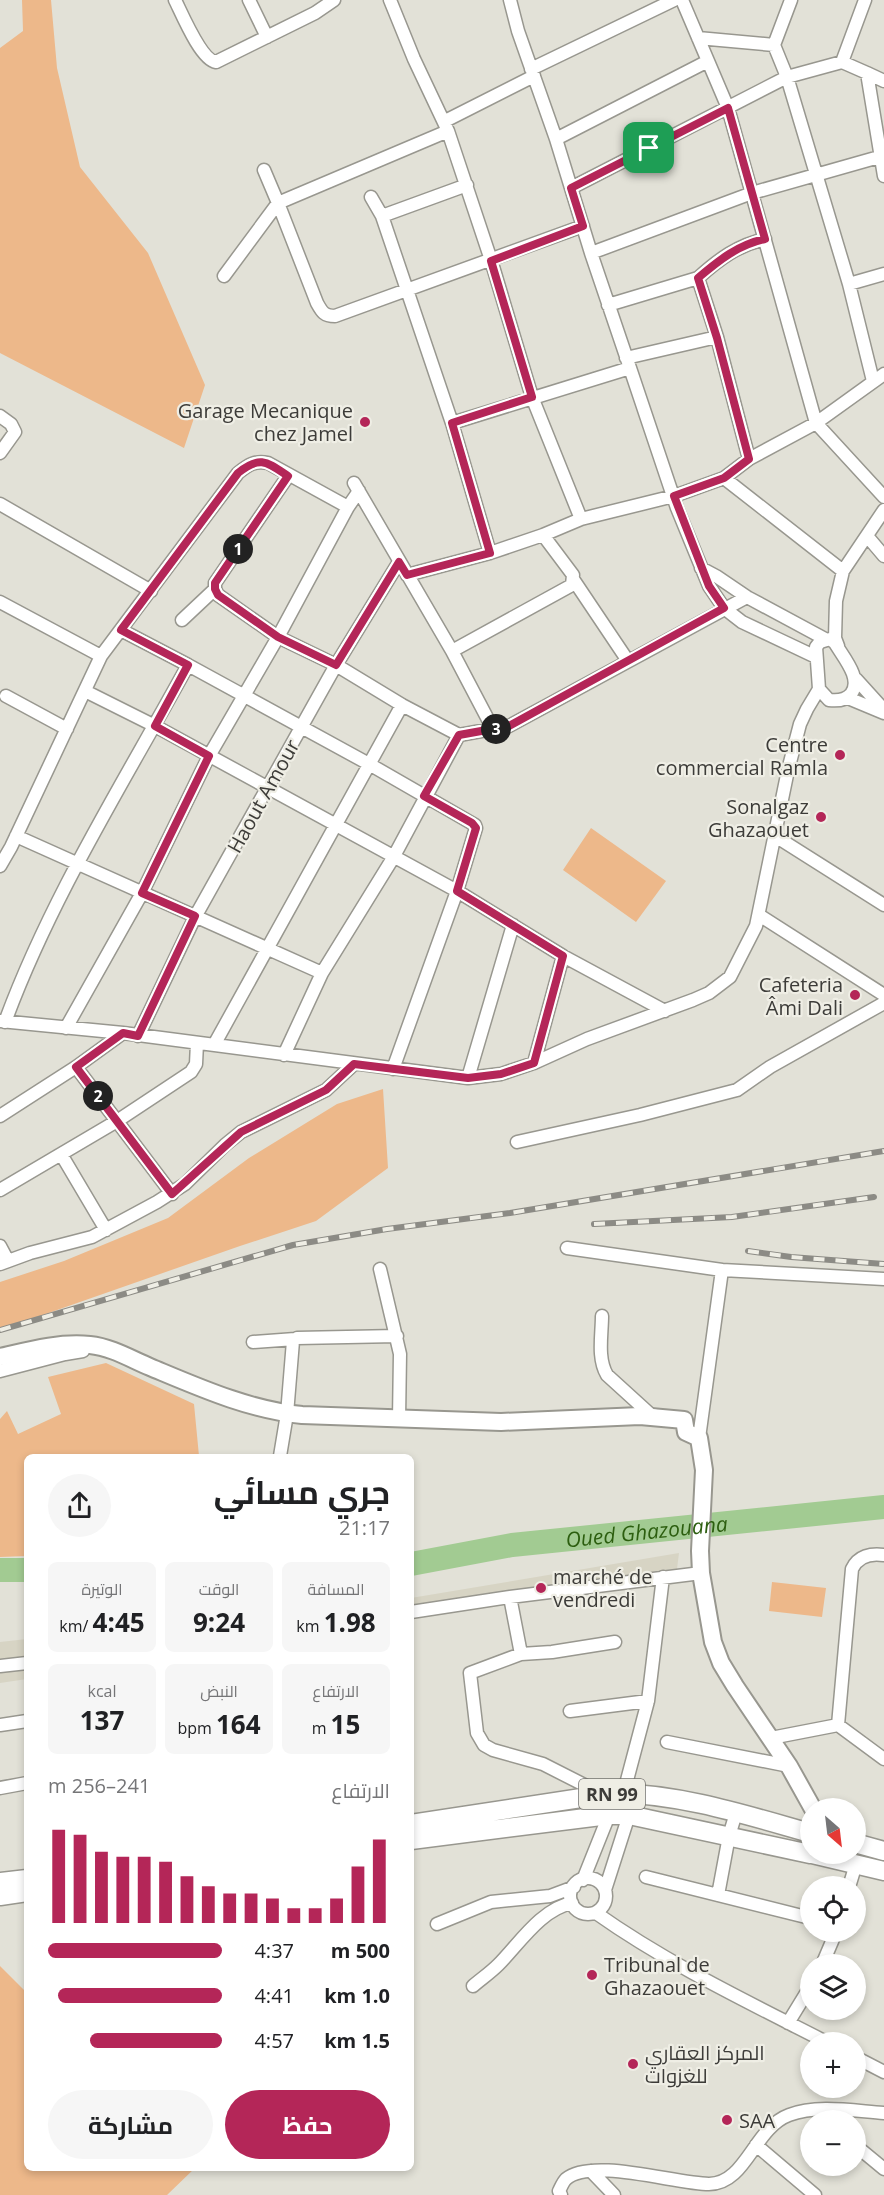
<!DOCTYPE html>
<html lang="ar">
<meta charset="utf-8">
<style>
body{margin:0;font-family:"Open Sans",Cairo,sans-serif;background:#f6f6f6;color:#202124;direction:rtl;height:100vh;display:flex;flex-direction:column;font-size:22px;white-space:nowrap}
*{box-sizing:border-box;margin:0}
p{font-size:20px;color:#757577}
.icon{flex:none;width:33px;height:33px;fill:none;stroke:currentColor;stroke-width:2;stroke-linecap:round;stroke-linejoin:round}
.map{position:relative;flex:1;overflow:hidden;direction:ltr}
.sheet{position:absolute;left:24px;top:1454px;width:390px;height:717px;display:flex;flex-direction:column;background:#fff;border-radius:9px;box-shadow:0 3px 9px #0003;direction:rtl}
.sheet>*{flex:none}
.needle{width:39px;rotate:152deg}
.tools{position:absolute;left:800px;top:1798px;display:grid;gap:12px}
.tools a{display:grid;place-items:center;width:66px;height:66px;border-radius:50%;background:#fff;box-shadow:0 3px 9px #0003;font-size:30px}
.pin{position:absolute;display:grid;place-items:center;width:51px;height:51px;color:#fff;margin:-26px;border-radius:12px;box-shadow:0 3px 9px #0006}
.km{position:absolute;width:30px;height:30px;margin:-15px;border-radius:50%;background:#222;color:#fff;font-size:16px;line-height:30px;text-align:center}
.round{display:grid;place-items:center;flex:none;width:63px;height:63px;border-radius:32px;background:#f6f6f6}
.summary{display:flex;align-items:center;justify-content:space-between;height:102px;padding:0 24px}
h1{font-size:33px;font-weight:700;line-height:45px}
.stats{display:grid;grid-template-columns:repeat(3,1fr);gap:9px;height:102px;padding:6px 24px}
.stats div{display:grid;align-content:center;border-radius:9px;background:#f6f6f6;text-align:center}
.stats b{font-size:26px;font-weight:700}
.stats small{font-size:16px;font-weight:400}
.stats p{font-size:16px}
.chart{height:168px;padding:12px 24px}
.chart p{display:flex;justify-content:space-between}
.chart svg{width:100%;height:108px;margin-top:6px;stroke:#b42658;stroke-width:6}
.action{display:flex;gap:12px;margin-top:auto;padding:12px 24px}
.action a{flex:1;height:69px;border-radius:36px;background:#b42658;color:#fff;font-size:24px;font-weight:700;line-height:69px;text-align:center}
.action a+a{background:#f6f6f6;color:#202124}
ul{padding:0 24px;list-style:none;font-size:20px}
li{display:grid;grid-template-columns:96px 72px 1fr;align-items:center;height:45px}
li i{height:15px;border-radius:8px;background:#b42658}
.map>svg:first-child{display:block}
</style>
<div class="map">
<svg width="884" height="2195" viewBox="0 0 884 2195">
<rect width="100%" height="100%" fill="#e2e1d7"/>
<path fill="#d7d4c4" d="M679,1553L676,1577L411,1619V1598Z
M27,1639V1679L0,1683V1642Z"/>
<path fill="#edb88a" d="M22,0H51L57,68L80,167L148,253L205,385L184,448L0,353V48L23,31Z
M591,828L666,881L636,922L563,870Z
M383,1089L388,1168L316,1221L240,1246L0,1330V1282L64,1261L168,1218L249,1158L337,1104Z
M106,1363L194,1404L199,1456H27V1556L0,1557V1419L7,1411L18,1434L61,1414L48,1377Z
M772,1582L826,1588L822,1617L769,1611Z
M0,1966L27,1993V2168H195L167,2195H0Z"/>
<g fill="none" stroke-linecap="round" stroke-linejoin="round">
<g stroke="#a2cb92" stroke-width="24">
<path id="s1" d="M411,1564L512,1545L884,1507"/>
<path d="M0,1570H27"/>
</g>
<defs>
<path id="minor" d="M175,0C182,14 201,60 216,62L315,13L334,0
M249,0L267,37
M390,0L414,59L448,131
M510,0L518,31L556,139L591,253L630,368L677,508L709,586L724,608L742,622L816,657
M682,0L728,108L816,423L884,497
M791,0L774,45L787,77L849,284L873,381
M865,0L842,62L867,73L884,176
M698,38L774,45
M531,69L674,0
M867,73L884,81
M445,121L534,76
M556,139L708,61
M571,188L787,77L842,62
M371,197L382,216L452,423L630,368
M382,216L467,185
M591,253L752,193L879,157
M224,276L278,203L264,170
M698,278C719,259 738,245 765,239
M849,284L884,274
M608,305L698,278L717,337
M626,358L717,337L749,459
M0,416L11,424L15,432L0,453
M452,423L490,553
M288,476L215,583V589L218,595L278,637L336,665L402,705L459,735
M724,478L749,459L816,423L884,374
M354,483L452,651
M0,504L151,591
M581,519L532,397L491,260L448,131L278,203L317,303C322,312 324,316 335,316L583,226
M867,536L884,556
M701,568L716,576L747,597L827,640
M407,575L490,553L543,535L581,519L674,496L724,478L843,571
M573,579L628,661
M0,602L101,656
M182,620L215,589
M121,630L188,665
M830,639L835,643C843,657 863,679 851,694C845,701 837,701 829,700L819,689L816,647L820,642Z
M838,646L835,638L836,601L843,571L884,510
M856,679L884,710
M85,691L155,726L457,891L563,956L665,1011
M6,696L67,729
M848,698L884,713
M493,729L452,651L572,585L573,575L543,535
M16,836L322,973
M775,836L884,905
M0,866L11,847L101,656L238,473C248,465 255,460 268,463L348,507
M759,915L884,995
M0,1021L123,1033L468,1078L501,1074L534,1063L587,1039L693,1000L709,993L730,977L756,926L788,770L800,724L807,709L819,689
M5,1022C51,897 124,782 188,665L369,764L475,825L476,828L457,891L393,1069
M66,1028L142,893L209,756L278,637L348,507L359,491
M138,1036L195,917L336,665L399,562
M214,1045L402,705
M284,1055L322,973L393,858L459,735L509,726L747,597
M534,1063L563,956
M76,1067L172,1194
M468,1078L513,925
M0,1116L76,1067L123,1033
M517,1142L640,1115L737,1090L770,1067L884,1003
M61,1154L106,1230
M0,1190L117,1121L191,1072L196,1064L197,1043
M0,1246L8,1261
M567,1248L722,1270
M0,1264L30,1253L92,1237L157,1202L185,1184L225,1145L241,1132L326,1090L354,1064
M380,1269L400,1354L399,1419
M602,1316C602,1335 597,1358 607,1375L651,1415L656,1416
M253,1342L295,1339
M0,1371L65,1354L83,1351
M699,1438L722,1270L884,1279
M280,1456L287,1414L293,1341L297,1338L397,1336
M510,1597L521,1654L552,1652L615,1642
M411,1612L510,1597L701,1573
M521,1654L470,1673L477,1733L484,1745L493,1750L543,1764L604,1795
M0,1666L27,1663
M570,1711L648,1701
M0,1725L27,1721
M838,1725L852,1569C858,1556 871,1553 884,1555
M771,1738L838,1725L884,1759
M667,1742L789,1766
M0,1788L27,1783
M646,1877L810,1918
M570 1896a18 18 0 1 1 36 0a18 18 0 1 1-36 0Z
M583,1880L609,1815L614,1793L626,1784L648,1701L663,1577
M849,1887L856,1864
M605,1890L629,1815L632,1794L628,1788
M718,1895L729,1836L736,1813
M596,1913C668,1964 750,2003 828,2043
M437,1924L491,1902L550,1896L574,1887
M822,1965L836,1932
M473,1986C481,1979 490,1973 498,1965C519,1944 541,1909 572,1903
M788,2023L810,1987
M855,2057L884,2072
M756,2145L815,2195
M855,2145L884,2169
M591,2171L614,2195
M561,2195L559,2191C561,2187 563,2182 566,2179C592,2157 676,2184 709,2184C746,2184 754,2128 789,2115C817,2104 854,2111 884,2113"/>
<path id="secondary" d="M0,1357C30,1350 59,1342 90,1345C111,1347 131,1359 150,1367C198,1387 249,1410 302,1415L501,1422L640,1416L684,1420L686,1432L699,1438L704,1470L700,1551L701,1573L713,1642L721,1663L735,1686L789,1766L813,1809"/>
<path id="primary" d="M411,1824L614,1793C681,1794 746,1815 810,1833
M411,1840L609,1815H629L810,1854
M855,1843L884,1851
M812,1854L884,1871
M0,1882L27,1879
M0,1896L27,1892"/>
</defs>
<use href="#minor" stroke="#98978f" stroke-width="15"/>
<use href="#secondary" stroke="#98978f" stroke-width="20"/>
<use href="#primary" stroke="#98978f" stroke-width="21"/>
<use href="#minor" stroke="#fff" stroke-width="12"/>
<use href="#secondary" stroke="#fff" stroke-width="16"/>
<use href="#primary" stroke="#fff" stroke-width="18"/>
<defs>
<path id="rail" d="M594,1224L732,1217L874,1197
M748,1251L791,1257L884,1264
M0,1330L293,1245L387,1229L510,1213L884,1151"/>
</defs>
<use href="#rail" stroke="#8c8b85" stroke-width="6"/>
<use href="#rail" stroke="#efeee5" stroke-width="4" stroke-dasharray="11" stroke-linecap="butt"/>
</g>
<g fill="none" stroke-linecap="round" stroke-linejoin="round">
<defs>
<path id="route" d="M728,108L765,239C738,245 719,260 698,278L717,338L749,459L724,478L674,496L709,586L724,608L509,726L459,735L424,796L472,823L476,828L457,891L563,956L534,1063L501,1074L468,1078L354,1064L326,1090L241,1132L172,1194L76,1067L123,1033L138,1036L195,916L142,893L209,756L155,726L188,665L121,630L238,473C260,455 267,462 288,476L215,583V589L218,595L278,637L336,665L399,562L407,575L490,553L452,423L532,397L491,261L583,226L571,188Z"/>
</defs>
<use href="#route" stroke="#fff" stroke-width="12"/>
<use href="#route" stroke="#b42658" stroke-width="8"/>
</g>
<g fill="#b42658" stroke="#efeee5" stroke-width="2">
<circle cx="365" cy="422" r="6"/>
<circle cx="840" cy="755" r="6"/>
<circle cx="821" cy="817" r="6"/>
<circle cx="855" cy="995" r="6"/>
<circle cx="541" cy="1588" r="6"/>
<circle cx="592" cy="1975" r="6"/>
<circle cx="633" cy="2064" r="6"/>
<circle cx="727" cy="2120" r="6"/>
</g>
<g text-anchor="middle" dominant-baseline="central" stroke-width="4.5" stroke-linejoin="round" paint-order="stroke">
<rect fill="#efeee5" stroke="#72716d" stroke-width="1.5" x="579" y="1779" width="66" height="30" rx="4.5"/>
<g font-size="18" font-weight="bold" fill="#3d3c39">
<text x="612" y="1794">RN 99</text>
</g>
<g font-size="20" fill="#3d3c39" stroke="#efeee5" text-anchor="end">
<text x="353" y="410">Garage Mecanique<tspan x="353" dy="23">chez Jamel</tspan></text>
<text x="828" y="744">Centre<tspan x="828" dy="23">commercial Ramla</tspan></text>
<text x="809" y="806">Sonalgaz<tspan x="809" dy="23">Ghazaouet</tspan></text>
<text x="843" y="984">Cafeteria<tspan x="843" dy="23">Âmi Dali</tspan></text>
<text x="553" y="1576" text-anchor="start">marché de<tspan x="553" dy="23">vendredi</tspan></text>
<text x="604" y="1964" text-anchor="start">Tribunal de<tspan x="604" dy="23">Ghazaouet</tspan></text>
<text x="645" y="2052" text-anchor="start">المركز العقاري<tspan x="645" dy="23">للغزوات</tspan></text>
<text x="739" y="2120" text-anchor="start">SAA</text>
</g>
<g font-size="20" fill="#3d3c39" stroke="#efeee5">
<text transform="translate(263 796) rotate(-61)">Haout Amour</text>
</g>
<g font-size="21" font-style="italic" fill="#2c5e0f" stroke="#efeee5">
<text stroke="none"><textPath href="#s1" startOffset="238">Oued Ghazouana</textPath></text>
</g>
</g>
</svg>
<div class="tools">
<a><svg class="needle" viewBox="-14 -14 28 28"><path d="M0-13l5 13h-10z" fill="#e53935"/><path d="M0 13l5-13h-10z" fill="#757577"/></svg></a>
<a><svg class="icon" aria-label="locate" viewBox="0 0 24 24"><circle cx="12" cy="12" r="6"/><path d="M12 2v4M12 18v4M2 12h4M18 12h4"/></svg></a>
<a><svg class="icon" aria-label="layers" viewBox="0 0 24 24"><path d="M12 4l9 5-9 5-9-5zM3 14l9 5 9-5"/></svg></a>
<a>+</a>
<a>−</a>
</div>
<div class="pin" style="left:649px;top:148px;background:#1e9e55"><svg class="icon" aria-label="arrive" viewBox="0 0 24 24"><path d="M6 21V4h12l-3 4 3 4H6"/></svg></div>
<b class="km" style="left:238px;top:549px">1</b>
<b class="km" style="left:98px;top:1096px">2</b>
<b class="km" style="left:496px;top:729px">3</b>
<section class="sheet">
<div class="summary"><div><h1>جري مسائي</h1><p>21:17</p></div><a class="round"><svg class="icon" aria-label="share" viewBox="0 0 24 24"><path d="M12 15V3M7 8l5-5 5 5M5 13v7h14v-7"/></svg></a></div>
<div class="stats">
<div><p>المسافة</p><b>1.98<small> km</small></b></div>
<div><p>الوقت</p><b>9:24</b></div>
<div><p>الوتيرة</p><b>4:45<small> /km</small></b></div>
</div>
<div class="stats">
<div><p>الارتفاع</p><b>15<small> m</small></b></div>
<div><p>النبض</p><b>164<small> bpm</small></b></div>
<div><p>kcal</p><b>137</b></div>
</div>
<div class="chart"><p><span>الارتفاع</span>241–256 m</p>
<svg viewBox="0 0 160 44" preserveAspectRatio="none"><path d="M5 44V6M15 44V8M25 44V15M35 44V17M45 44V17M55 44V19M65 44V25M75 44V29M85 44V32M95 44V32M105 44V34M115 44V38M125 44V38M135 44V34M145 44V21M155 44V10"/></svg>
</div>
<ul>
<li><b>500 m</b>4:37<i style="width:100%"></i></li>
<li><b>1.0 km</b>4:41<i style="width:94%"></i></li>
<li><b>1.5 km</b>4:57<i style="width:76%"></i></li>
</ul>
<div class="action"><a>حفظ</a><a>مشاركة</a></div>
</section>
</div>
